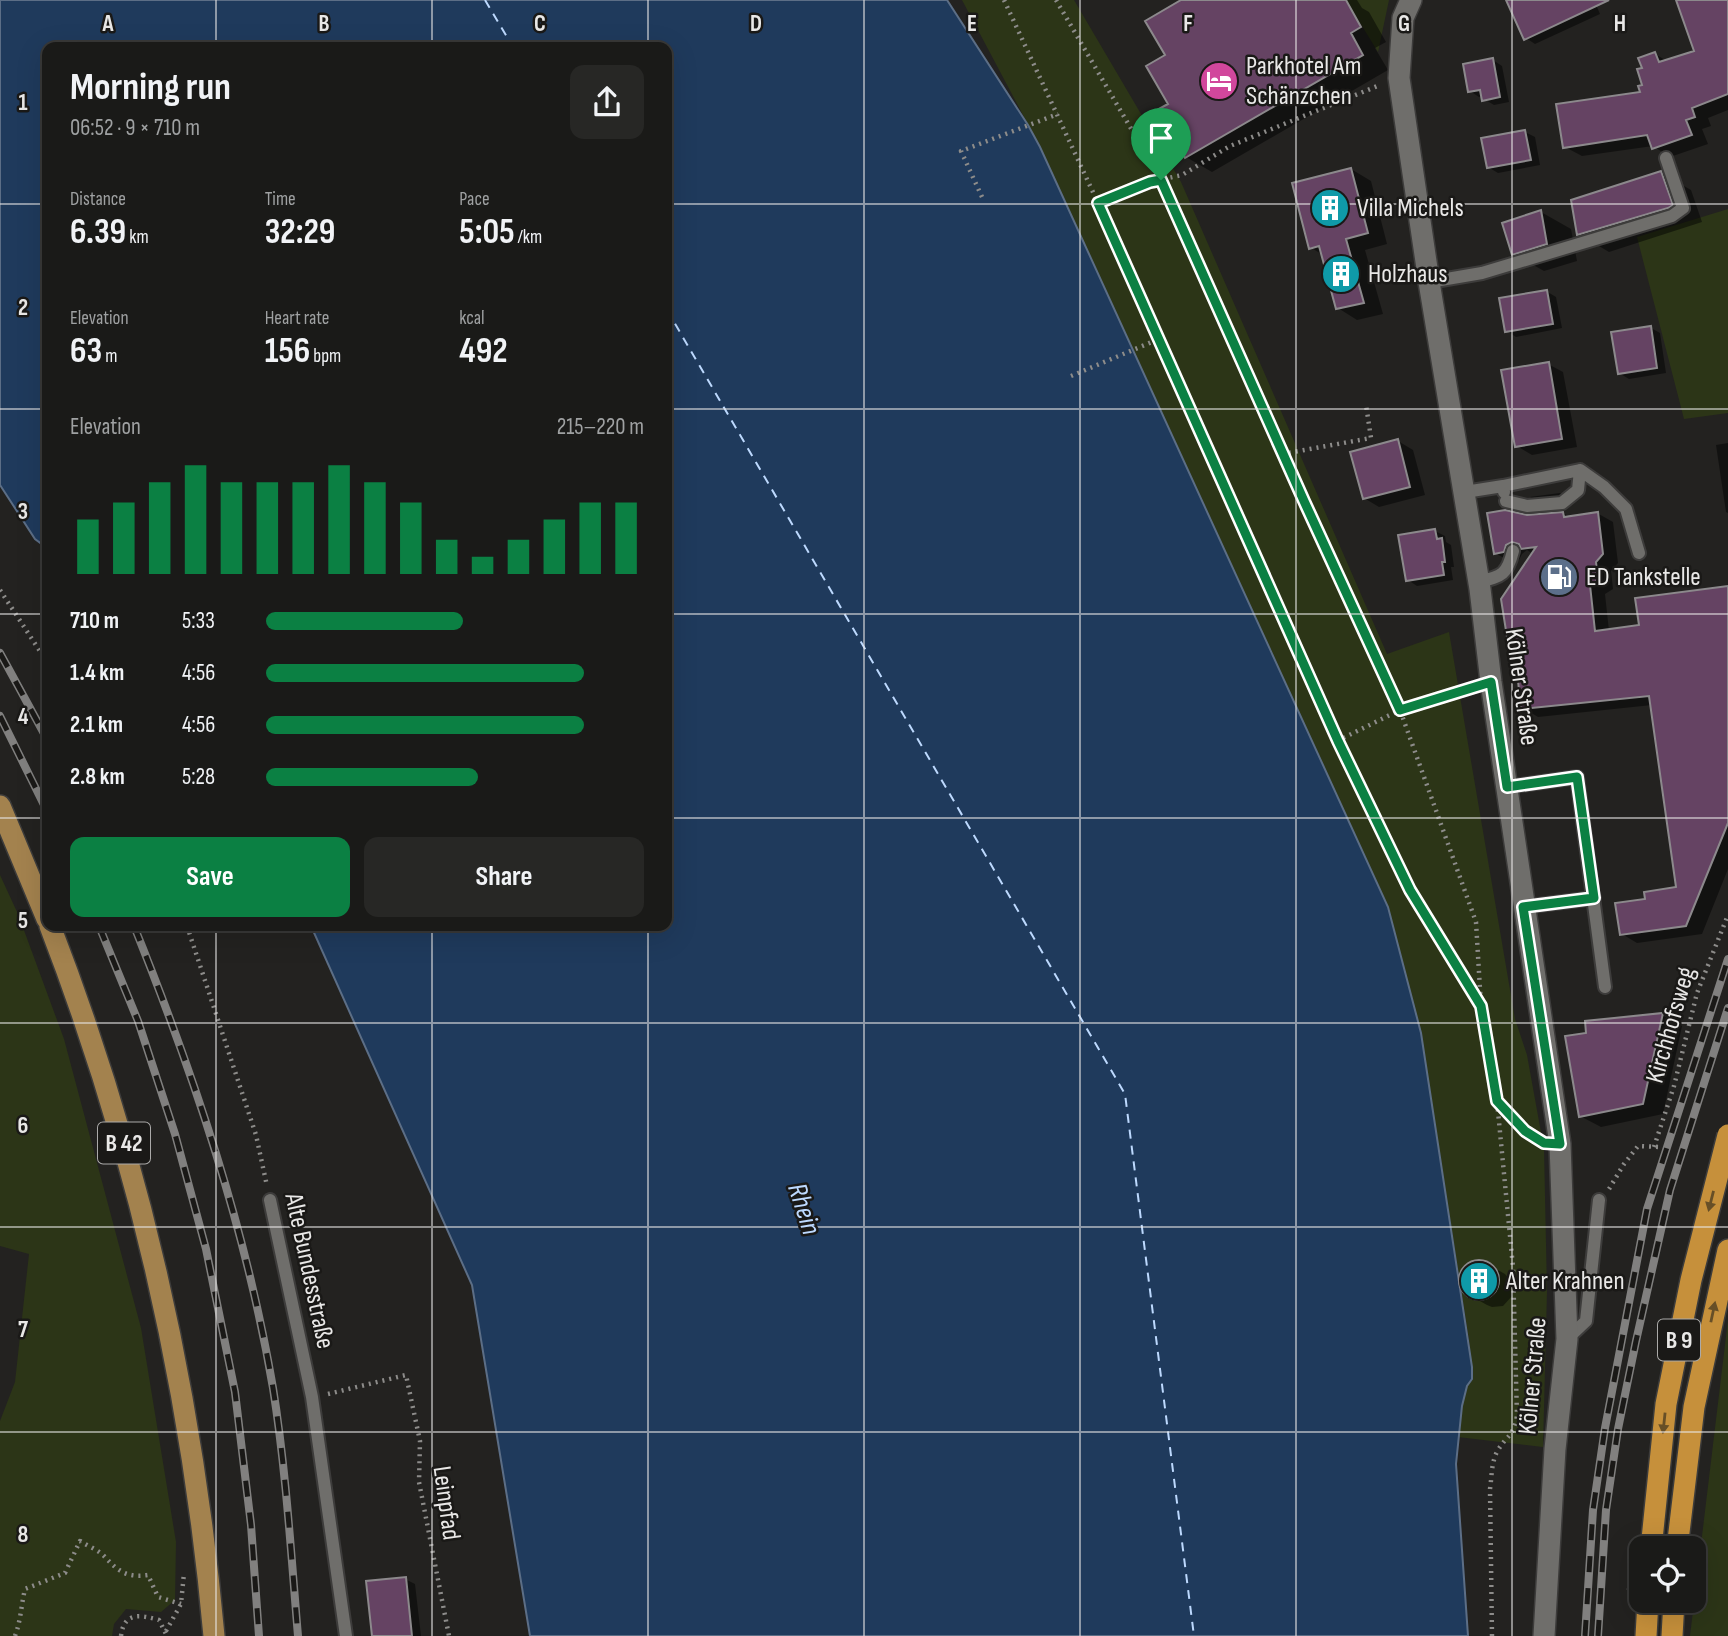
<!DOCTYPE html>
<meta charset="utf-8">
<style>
body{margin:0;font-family:"Sofia Sans Condensed",sans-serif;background:#272725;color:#f1f3f6;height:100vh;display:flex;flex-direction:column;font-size:26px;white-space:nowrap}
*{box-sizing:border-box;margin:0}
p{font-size:23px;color:#9fa1a2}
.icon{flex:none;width:38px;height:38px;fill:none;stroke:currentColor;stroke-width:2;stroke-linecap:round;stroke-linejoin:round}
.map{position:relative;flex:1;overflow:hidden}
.details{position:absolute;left:42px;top:42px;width:630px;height:889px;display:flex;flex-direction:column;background:#1a1a18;border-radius:14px;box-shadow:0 7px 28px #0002,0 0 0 2px #383837}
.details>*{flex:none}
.fabs{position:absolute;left:1629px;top:1536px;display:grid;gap:14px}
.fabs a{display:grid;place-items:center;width:77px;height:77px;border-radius:14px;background:#1a1a18;box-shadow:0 7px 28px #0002,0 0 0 2px #383837;font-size:35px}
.pin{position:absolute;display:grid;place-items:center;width:60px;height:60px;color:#fff;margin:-72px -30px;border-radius:50% 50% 50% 0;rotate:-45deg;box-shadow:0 0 7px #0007}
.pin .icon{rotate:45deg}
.round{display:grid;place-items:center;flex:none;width:74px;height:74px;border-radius:14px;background:#272725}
.summary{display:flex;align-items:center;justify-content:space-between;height:119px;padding:0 28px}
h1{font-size:38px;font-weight:700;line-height:52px}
.metrics{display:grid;grid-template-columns:repeat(3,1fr);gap:10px;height:119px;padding:7px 28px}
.metrics div{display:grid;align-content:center}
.metrics b{font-size:35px;font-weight:700}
.metrics small{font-size:19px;font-weight:400}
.metrics p{font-size:19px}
.chart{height:196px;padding:14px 28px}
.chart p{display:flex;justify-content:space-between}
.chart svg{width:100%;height:126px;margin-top:7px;stroke:#0b8043;stroke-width:6}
.primary-button{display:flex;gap:14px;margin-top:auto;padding:14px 28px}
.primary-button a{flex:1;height:80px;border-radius:14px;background:#0b8043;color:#fff;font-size:28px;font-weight:700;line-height:80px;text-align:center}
.primary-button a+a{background:#272725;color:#f1f3f6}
ul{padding:0 28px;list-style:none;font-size:23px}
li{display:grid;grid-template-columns:112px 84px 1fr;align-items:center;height:52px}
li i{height:18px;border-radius:9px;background:#0b8043}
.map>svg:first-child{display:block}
</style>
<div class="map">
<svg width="1728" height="1636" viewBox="0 0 1728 1636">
<rect width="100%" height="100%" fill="#232220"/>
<path fill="#2c3517" d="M962,0H1074L1181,182L1387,654L1449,632L1515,1019L1527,1055L1544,1149L1547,1291L1543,1447L1458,1437L1462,1406L1467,1386L1472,1379L1469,1340L1421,1033L1133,349L1040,147Z
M1346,0H1389L1378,52Z
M1728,209V413L1684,419L1637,237Z
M0,875L18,914L64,1039L141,1328L176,1542L175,1600L161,1612L126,1609L114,1624L112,1636H0V1421L15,1382L29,1254L0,1246Z
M1728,1320V1636H1690Z"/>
<path fill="#1f3a5c" stroke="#5c6e86" stroke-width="2" d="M0,0H947L1028,125L1040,147L1388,907L1421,1033L1472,1367V1379L1467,1386L1462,1406L1456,1464L1468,1636H530L472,1285L311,926H667V47H47V548L35,539L0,485Z"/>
<path fill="#0007" d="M1184,0H1357L1362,8L1369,12L1386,42L1375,48L1388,70L1212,172L1186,157L1170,105L1167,56Z
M1508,0H1594L1600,14L1535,44L1526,38Z
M1677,0H1728V110L1708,118L1711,126L1702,129L1708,144L1670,157L1653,146L1582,156L1565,147L1643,93L1644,69L1655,54L1667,61L1696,52Z
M1493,60L1502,66L1509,102L1494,105L1484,99L1483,96L1479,97L1470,91Z
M1525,132L1535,137L1540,165L1498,173L1488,167Z
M1351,169L1371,181L1387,244L1365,250L1383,314L1357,320L1338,308L1323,255L1310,247Z
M1661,173L1691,190L1702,222L1609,252L1579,234Z
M1541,212L1571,229L1577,261L1544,271L1514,254Z
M1546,291L1556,297L1562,328L1516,337L1507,331Z
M1651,328L1660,333L1666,373L1629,379L1619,373Z
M1548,364L1563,372L1577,447L1532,455L1517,446Z
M1398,441L1413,450L1425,495L1379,507L1364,498Z
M1728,443V513L1726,512L1716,445Z
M1560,493L1569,498L1536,501L1530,497Z
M1563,513L1570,517L1597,513L1613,522L1618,563L1611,571L1613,589L1605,594L1609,631L1641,627L1728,587V869L1702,934L1637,943L1622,934L1647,900L1678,889L1652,705L1538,717L1523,708L1533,554L1527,550L1522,554L1519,560L1511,562L1495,553L1527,516Z
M1435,531L1445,536L1446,542L1451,545L1454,567H1451L1453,580L1417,586L1408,580Z
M1662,1015L1682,1026L1663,1114L1601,1127L1580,1116L1588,1034Z
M1472,1263H1484L1489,1265L1505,1274L1512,1283L1513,1295L1503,1306L1492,1307L1487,1305L1471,1296L1463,1287L1464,1271Z
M405,1579L415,1584L421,1636H374Z"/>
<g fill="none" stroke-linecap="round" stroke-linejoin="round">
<path stroke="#bdd9fe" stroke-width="2" stroke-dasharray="9 7" stroke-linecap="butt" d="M485,0L513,47
M667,310L1125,1094L1194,1636"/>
</g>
<path fill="#654363" stroke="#8c898c" stroke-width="2" d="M1181,0H1346L1361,27L1351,33L1363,55L1185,158L1157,110L1168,104L1146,66L1165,55L1145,21Z
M1506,0H1609L1524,40Z
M1676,0H1728V94L1692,108L1695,117L1686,120L1692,135L1652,149L1647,135L1563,148L1556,104L1640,92L1638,86L1642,85L1637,69L1642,68L1638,58L1655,52L1659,62L1694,51Z
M1493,58L1500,97L1482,101L1480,90L1468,92L1463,64Z
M1525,130L1531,160L1487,168L1481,138Z
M1351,168L1368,233L1346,239L1364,303L1336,309L1319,246L1309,249L1292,183Z
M1661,171L1673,205L1668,208L1577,235L1571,200Z
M1541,210L1547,244L1512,255L1502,223Z
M1547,290L1553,324L1505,332L1499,298Z
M1651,326L1657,368L1618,374L1611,332Z
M1549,362L1562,439L1515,447L1501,370Z
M1398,439L1410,487L1363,499L1350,452Z
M1505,510L1527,515L1563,512L1564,517L1598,512L1603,554L1596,562L1598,580L1590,585L1595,631L1639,625L1635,598L1728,586V823L1686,926L1620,935L1615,903L1645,899L1644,892L1676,887L1649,696L1521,709L1514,643L1507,637L1501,599L1536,547L1521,549L1519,544L1512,542L1506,545L1504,552L1494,554L1487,513Z
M1435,529L1437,539L1442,538L1445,562H1442L1444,575L1406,581L1398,535Z
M1663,1013L1643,1104L1579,1117L1565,1036L1586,1033L1585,1021Z
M1459 1280a20 20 0 1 1 40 0a20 20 0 1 1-40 0Z
M406,1577L412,1636H372L366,1581Z"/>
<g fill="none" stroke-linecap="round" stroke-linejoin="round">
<defs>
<path id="lane" d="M1429,282L1482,273L1672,216L1683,208L1666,158
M1503,486L1580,470L1604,487L1626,509L1639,553
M1465,492L1503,486L1504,492
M1506,501L1527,506L1562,503L1578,490L1580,470
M1479,582C1502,576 1507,575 1513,551
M1507,787L1577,777L1605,987
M1523,907L1594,898
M270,1200L312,1397L346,1636
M1567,1339L1586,1321L1599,1200"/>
<path id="secondary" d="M1411,0L1403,18L1399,78L1429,282L1480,589L1491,682L1560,1144L1567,1339L1555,1449L1544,1636"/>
<path id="primary" d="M0,806L47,919
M50,926C138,1154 192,1392 214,1636"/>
<path id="highway" d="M1677,1549L1694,1407L1728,1250
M1646,1636L1648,1601
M1672,1636L1674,1601"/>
</defs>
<use href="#lane" stroke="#3d3c3b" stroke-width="16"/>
<use href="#secondary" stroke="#3d3c3b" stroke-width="24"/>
<use href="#primary" stroke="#3d3c3b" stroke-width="24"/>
<use href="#highway" stroke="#3d3c3b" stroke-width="24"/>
<path stroke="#8d8c8a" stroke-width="4.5" stroke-dasharray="2 5" stroke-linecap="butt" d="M1004,0L1098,203L1337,741L1410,890L1481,1006
M1056,0L1161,180L1304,501L1400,710L1476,922L1481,1006L1497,1101L1513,1267L1517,1416C1513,1437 1508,1434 1498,1450C1491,1462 1492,1476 1490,1489L1492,1636
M982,197L961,151L1058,114
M1098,203L1150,182L1182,175L1230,146L1380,85
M1071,376L1159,339
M1282,454L1371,438L1366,405
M0,590L47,662
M1337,741L1400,710L1473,687
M187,926L256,1135L267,1186
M1498,1101L1526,1131L1540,1140
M1654,1147L1674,1086L1697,993L1728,915
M1609,1189L1624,1164L1638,1146L1659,1147
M328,1394L406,1375L420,1441L419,1482L449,1636
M1629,1590L1632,1560
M166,1631L181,1604L184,1573
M15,1636C21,1620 21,1606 25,1589L65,1573L80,1541C88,1546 98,1550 104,1556C118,1571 126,1578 148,1575L158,1597L181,1604
M121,1636C124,1611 141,1615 159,1620L167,1636"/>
<use href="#lane" stroke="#6f6e6b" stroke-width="12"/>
<use href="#secondary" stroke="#6f6e6b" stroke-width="21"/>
<use href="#primary" stroke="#a3824e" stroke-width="21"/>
<use href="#highway" stroke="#c6903b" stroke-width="21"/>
<defs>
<path id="rail" d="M0,653L47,739
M0,716L47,811
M99,926L138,1021L175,1134L206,1249L235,1392L251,1525L259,1636
M134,926C194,1075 246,1229 273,1388C286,1470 291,1553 298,1636
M1585,1636L1593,1510L1605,1428L1647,1209L1728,959
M1598,1636L1606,1510L1618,1429L1636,1341L1670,1190L1728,1008"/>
</defs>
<use href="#rail" stroke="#81807f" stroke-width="8"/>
<use href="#rail" stroke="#1a1917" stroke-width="5" stroke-dasharray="16" stroke-linecap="butt"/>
<defs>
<path id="highway-bridge" d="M1651,1549L1666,1404L1691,1280L1728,1135"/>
</defs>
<use href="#highway-bridge" stroke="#3d3c3b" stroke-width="24" stroke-linecap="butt"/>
<use href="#highway-bridge" stroke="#c6903b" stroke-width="21"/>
</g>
<defs><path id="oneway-solid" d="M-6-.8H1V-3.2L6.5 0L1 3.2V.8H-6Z" transform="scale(1.75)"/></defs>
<g fill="#674f27">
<use href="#oneway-solid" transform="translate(1711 1201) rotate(104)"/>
<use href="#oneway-solid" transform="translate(1713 1312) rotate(-78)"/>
<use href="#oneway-solid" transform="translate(1664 1423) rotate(96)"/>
</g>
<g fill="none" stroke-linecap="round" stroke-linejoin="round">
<defs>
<path id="route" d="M1161,180L1304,501L1400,710L1491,682L1507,787L1577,777L1594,898L1523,907L1560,1144L1544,1143L1525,1131L1497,1101L1481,1006L1410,890L1338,741L1098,203L1150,182Z"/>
</defs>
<use href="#route" stroke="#fff" stroke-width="14"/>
<use href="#route" stroke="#0b8043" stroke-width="9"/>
</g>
<path fill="none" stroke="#e9e8e7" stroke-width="2" stroke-opacity="0.55" d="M216,0V47M432,0V47M648,0V47M864,0V1636M1080,0V1636M1296,0V1636M1512,0V1636M0,204H47M667,204H1728M0,409H47M667,409H1728M0,614H47M667,614H1728M0,818H47M667,818H1728M216,926V1636M432,926V1636M648,926V1636M0,1023H1728M0,1227H1728M0,1432H1728"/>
<defs>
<symbol id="hotel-disc" viewBox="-11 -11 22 22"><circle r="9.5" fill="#d1479c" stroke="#1a1917"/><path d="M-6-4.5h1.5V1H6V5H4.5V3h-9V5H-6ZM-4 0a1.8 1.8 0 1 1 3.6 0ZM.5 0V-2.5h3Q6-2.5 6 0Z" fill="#fff"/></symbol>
<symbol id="building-disc" viewBox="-11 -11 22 22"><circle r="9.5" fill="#0f9aa8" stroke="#1a1917"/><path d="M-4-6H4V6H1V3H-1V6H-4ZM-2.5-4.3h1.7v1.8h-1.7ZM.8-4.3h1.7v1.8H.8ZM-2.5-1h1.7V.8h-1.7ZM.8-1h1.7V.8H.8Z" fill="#fff"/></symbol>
<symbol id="fuel-disc" viewBox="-11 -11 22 22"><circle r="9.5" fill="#5c6f8a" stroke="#1a1917"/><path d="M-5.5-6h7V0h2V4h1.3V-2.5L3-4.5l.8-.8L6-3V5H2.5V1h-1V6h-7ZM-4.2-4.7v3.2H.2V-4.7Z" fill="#fff"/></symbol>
</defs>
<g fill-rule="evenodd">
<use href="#hotel-disc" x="1197" y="59" width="44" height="44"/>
<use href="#building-disc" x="1308" y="186" width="44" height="44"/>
<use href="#building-disc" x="1319" y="252" width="44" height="44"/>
<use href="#fuel-disc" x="1537" y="555" width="44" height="44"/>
<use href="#building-disc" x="1457" y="1259" width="44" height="44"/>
</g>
<g text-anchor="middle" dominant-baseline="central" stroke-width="5" stroke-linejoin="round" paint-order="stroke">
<g fill="#1a1917" stroke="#abaaa9" stroke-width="2">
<rect x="98" y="1122.5" width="52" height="41" rx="5"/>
<rect x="1658" y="1319.5" width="42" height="41" rx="5"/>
</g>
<g font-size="24" font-weight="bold" fill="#e9e8e7">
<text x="124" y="1143">B 42</text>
<text x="1679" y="1340">B 9</text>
</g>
<g font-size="26" fill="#e9e8e7" stroke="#1a1917" text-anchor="start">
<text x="1246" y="66">Parkhotel Am<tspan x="1246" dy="30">Schänzchen</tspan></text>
<text x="1357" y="208">Villa Michels</text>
<text x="1368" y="274">Holzhaus</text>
<text x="1586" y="577">ED Tankstelle</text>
<text x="1506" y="1281">Alter Krahnen</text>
</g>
<g font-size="26" fill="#e9e8e7" stroke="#1a1917">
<text transform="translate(1521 687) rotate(82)">Kölner Straße</text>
<text transform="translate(1671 1025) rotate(-74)">Kirchhofsweg</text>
<text transform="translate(309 1271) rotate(78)">Alte Bundesstraße</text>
<text transform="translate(1533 1376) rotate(-85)">Kölner Straße</text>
<text transform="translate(446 1503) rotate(82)">Leinpfad</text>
</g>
<g font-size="28" font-style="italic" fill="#bdd9fe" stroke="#1a1917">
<text transform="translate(804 1209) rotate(72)">Rhein</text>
</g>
</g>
<g font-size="23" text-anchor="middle" font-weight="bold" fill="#e9e8e7" stroke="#1a1917" stroke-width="5" stroke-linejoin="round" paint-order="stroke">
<text x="108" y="31">A</text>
<text x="324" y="31">B</text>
<text x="540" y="31">C</text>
<text x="756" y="31">D</text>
<text x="972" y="31">E</text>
<text x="1188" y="31">F</text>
<text x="1404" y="31">G</text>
<text x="1620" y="31">H</text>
<text x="23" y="110">1</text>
<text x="23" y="315">2</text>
<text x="23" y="519">3</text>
<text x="23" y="724">4</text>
<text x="23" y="928">5</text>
<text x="23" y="1133">6</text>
<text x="23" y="1337">7</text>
<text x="23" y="1542">8</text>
</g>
</svg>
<div class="fabs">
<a><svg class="icon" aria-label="locate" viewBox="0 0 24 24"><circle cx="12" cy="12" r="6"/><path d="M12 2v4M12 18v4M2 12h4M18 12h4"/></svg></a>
</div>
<div class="pin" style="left:1161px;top:180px;background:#1e9e55"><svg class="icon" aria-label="arrive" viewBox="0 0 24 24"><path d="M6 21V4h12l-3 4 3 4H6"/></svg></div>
<section class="details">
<div class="summary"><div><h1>Morning run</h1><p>06:52 · 9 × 710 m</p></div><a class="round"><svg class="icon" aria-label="share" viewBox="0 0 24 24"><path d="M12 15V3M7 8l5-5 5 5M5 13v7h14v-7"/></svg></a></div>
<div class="metrics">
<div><p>Distance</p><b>6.39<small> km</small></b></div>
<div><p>Time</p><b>32:29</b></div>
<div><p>Pace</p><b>5:05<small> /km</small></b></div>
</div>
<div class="metrics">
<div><p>Elevation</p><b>63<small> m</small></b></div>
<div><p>Heart rate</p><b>156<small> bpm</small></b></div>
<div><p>kcal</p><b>492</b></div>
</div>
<div class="chart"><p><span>Elevation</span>215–220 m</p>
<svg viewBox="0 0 160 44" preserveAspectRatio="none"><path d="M5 44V25M15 44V19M25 44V12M35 44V6M45 44V12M55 44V12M65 44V12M75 44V6M85 44V12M95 44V19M105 44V32M115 44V38M125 44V32M135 44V25M145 44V19M155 44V19"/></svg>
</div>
<ul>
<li><b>710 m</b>5:33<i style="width:52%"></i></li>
<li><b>1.4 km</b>4:56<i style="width:84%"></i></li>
<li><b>2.1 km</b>4:56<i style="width:84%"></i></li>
<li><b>2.8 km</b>5:28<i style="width:56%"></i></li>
</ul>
<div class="primary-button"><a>Save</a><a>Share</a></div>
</section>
</div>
